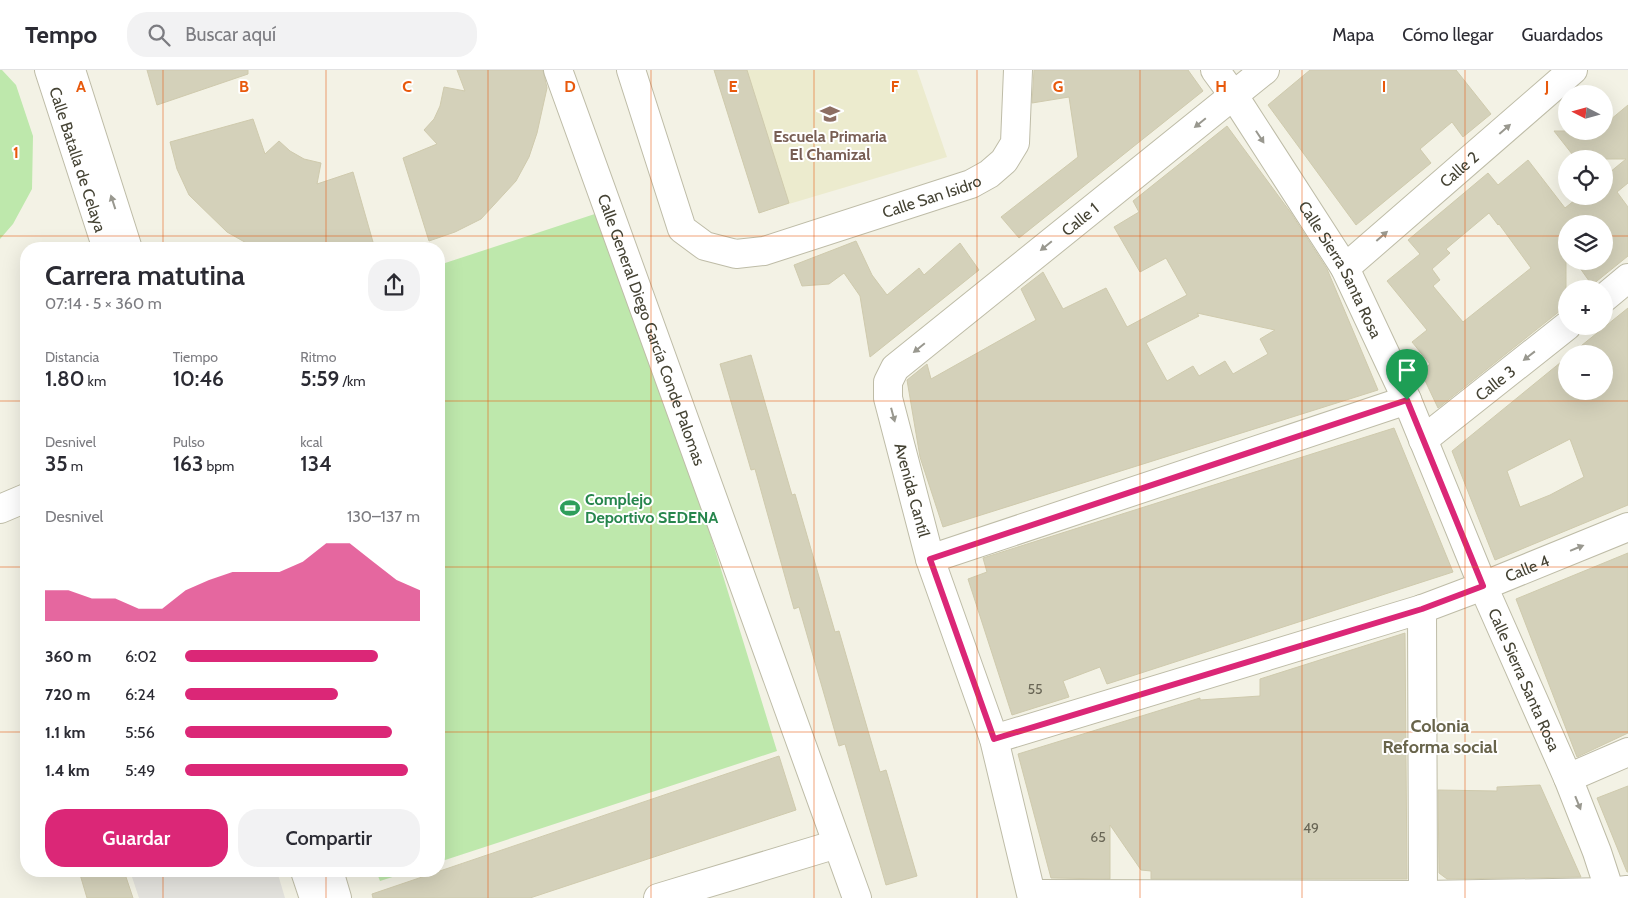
<!DOCTYPE html>
<html lang="es">
<meta charset="utf-8">
<style>
body{margin:0;font-family:Cabin,sans-serif;background:#f2f2f3;color:#2b2b33;height:100vh;display:flex;flex-direction:column;font-size:19px;white-space:nowrap}
*{box-sizing:border-box;margin:0}
p{font-size:16px;color:#7c7c81}
.icon{flex:none;width:28px;height:28px;fill:none;stroke:currentColor;stroke-width:2;stroke-linecap:round;stroke-linejoin:round}
.map{position:relative;flex:1;overflow:hidden}
.panel{position:absolute;left:20px;top:172px;width:425px;height:635px;display:flex;flex-direction:column;background:#fff;border-radius:20px;box-shadow:0 5px 20px #0002}
.panel>*{flex:none}
.needle{width:32px;rotate:276deg}
.controls{position:absolute;left:1558px;top:15px;display:grid;gap:10px}
.controls a{display:grid;place-items:center;width:55px;height:55px;border-radius:50%;background:#fff;box-shadow:0 5px 20px #0002;font-size:25px}
.pin{position:absolute;display:grid;place-items:center;width:42px;height:42px;color:#fff;margin:-51px -21px;border-radius:50% 50% 50% 0;rotate:-45deg;box-shadow:0 0 5px #0007}
.pin .icon{rotate:45deg}
.round{display:grid;place-items:center;flex:none;width:52px;height:52px;border-radius:20px;background:#f2f2f3}
.head{display:flex;align-items:center;justify-content:space-between;height:85px;padding:0 25px}
h1{font-size:28px;font-weight:600;line-height:38px}
.figures{display:grid;grid-template-columns:repeat(3,1fr);gap:8px;height:85px;padding:5px 25px}
.figures div{display:grid;align-content:center}
.figures b{font-size:21px;font-weight:600}
.figures small{font-size:14px;font-weight:400}
.figures p{font-size:14px}
.chart{height:140px;padding:10px 25px}
.chart p{display:flex;justify-content:space-between}
.chart svg{width:100%;height:90px;margin-top:5px;fill:#db2777;opacity:.7}
.primary-button{display:flex;gap:10px;margin-top:auto;padding:10px 25px}
.primary-button a{flex:1;height:58px;border-radius:20px;background:#db2777;color:#fff;font-size:20px;font-weight:600;line-height:58px;text-align:center}
.primary-button a+a{background:#f2f2f3;color:#2b2b33}
ul{padding:0 25px;list-style:none;font-size:16px}
li{display:grid;grid-template-columns:80px 60px 1fr;align-items:center;height:38px}
li i{height:12px;border-radius:6px;background:#db2777}
header{display:flex;align-items:center;gap:30px;box-sizing:border-box;height:70px;padding:0 25px;background:#fff;border-bottom:1px solid #e1e1e2}
header strong{font-size:24px}
nav{display:flex;gap:28px;margin-inline-start:auto;font-size:18px}
.search{width:350px;height:45px;background:#f2f2f3;display:flex;align-items:center;gap:12px;box-sizing:border-box;padding:0 18px;border-radius:20px;color:#7c7c81;font-size:19px}
.map>svg:first-child{display:block}
</style>
<header>
<strong>Tempo</strong>
<div class="search"><svg class="icon" aria-label="search" viewBox="0 0 24 24"><circle cx="10" cy="10" r="6"/><path d="M15 15l6 6"/></svg>Buscar aquí</div>
<nav><a>Mapa</a><a>Cómo llegar</a><a>Guardados</a></nav>
</header>
<div class="map">
<svg width="1628" height="828" viewBox="0 0 1628 828">
<rect width="100%" height="100%" fill="#f3f2e5"/>
<path fill="#ecebce" d="M714,0H917L947,87L759,143Z"/>
<path fill="#bee8ac" d="M0,0H2L16,15L33,66L32,119L13,154L0,169Z
M610,139L777,681L439,792V195Z
M376,801H411L380,811Z"/>
<path fill="#e3e2dd" d="M130,801H277L285,828H139Z"/>
<path fill="#d4d1ba" stroke="#cfcaad" fill-rule="evenodd" d="M147,0H248V4L157,35Z
M457,0H543L547,18L537,63L529,87L516,111L481,149L455,162L429,171L403,88L437,74L424,60L434,49L440,36L444,17L465,21Z
M714,0H747L789,133L759,143Z
M1034,0H1188L1203,21L1019,168L1001,147L1078,87L1069,27L1032,33Z
M1310,0H1456L1491,44L1463,67L1452,52L1420,79L1431,93L1356,155L1268,35Z
M1628,35V113L1617,122L1628,137V186L1592,215L1575,191H1604V154H1566V236L1438,338L1421,302L1430,294L1412,272L1427,260L1387,211L1420,184L1408,170L1488,103L1498,115L1528,90L1565,138L1580,126H1604V107L1626,89H1576L1554,61H1604V55ZM1489,143L1498,155L1499,154L1531,198L1463,252L1433,216L1440,210L1432,199L1450,183L1446,179Z
M253,49L265,84L279,71L290,81L304,89L321,93L317,114L353,102L375,179H257L227,162L189,125L177,99L170,72Z
M1227,56L1291,143L1327,199L1378,320L943,457L920,387L907,310L927,294L931,309L1036,250L1021,219L1043,202L1063,239L1106,218L1127,257L1187,225L1166,188L1140,202L1114,157L1139,142L1133,131ZM1197,243L1275,260L1260,269L1268,284L1233,304L1225,291L1199,306L1193,296L1167,311L1146,273L1199,246Z
M856,171L872,205L887,225L919,198L924,205L960,173L979,200L870,287L860,226L844,203L829,214L802,216L794,195Z
M1628,238V435L1495,490L1452,381L1566,288V321H1604V284H1571ZM1570,369L1584,407L1550,425L1520,437L1507,401Z
M751,285L792,425L795,424L835,562L839,561L880,702L886,700L917,806L886,815L845,674L839,676L799,537L794,539L755,399L751,400L720,294Z
M1394,358L1453,502L1107,614L1100,597L1063,611L1069,627L1012,645L968,509L987,502L983,488Z
M1628,483V663L1577,687L1516,529Z
M1405,563L1407,809H1151V801L1141,800L1110,755V809L1051,808L1018,684L1200,628V630L1260,626V609Z
M779,686L796,740L530,828H373L372,824Z
M1540,715L1581,807L1447,809L1439,803L1438,720L1497,721V717Z
M1628,716V802H1627L1597,728Z
M79,801H124L133,828H87Z"/>
<g fill="none" stroke-linecap="round" stroke-linejoin="round">
<defs>
<g id="street">
<path id="s1" d="M49,0L107,179"/>
<path d="M71,0L128,179"/>
<path id="s2" d="M558,0L857,828"/>
<path id="s3" d="M631,0L682,159L705,176L736,184L764,181L971,114L989,104L1004,91L1015,73L1018,0"/>
<path id="s4" d="M1215,0L1234,26L1345,198L1407,330L1483,516L1568,708L1597,782L1612,828"/>
<path id="s5" d="M1345,198L1573,0"/>
<path d="M1604,228L1628,208"/>
<path id="s6" d="M1423,370L1567,256"/>
<path d="M0,439L26,428"/>
<path d="M930,489L1407,330"/>
<path d="M1422,539L1423,825"/>
<path id="s7" d="M994,669L1422,539L1483,516L1628,457"/>
<path d="M1568,708L1628,682"/>
<path d="M305,801L314,828"/>
<path d="M329,801L337,828"/>
<path d="M1032,824L1423,825L1610,822L1627,820"/>
<path d="M658,828L837,774"/>
<path id="s8" d="M1032,828L994,669L930,489L888,328V312L895,298L1265,0"/>
</g>
</defs>
<use href="#street" stroke="#bebca7" stroke-width="30"/>
<use href="#street" stroke="#fff" stroke-width="28"/>
</g>
<defs><path id="oneway-solid" d="M-6-.8H1V-3.2L6.5 0L1 3.2V.8H-6Z" transform="scale(1.25)"/></defs>
<g fill="#99988f">
<use href="#oneway-solid" transform="translate(1200 53) rotate(141)"/>
<use href="#oneway-solid" transform="translate(1505 59) rotate(-41)"/>
<use href="#oneway-solid" transform="translate(1260 67) rotate(57)"/>
<use href="#oneway-solid" transform="translate(113 132) rotate(-108)"/>
<use href="#oneway-solid" transform="translate(1382 166) rotate(-41)"/>
<use href="#oneway-solid" transform="translate(1046 176) rotate(141)"/>
<use href="#oneway-solid" transform="translate(919 278) rotate(141)"/>
<use href="#oneway-solid" transform="translate(1529 286) rotate(142)"/>
<use href="#oneway-solid" transform="translate(893 345) rotate(75)"/>
<use href="#oneway-solid" transform="translate(1577 478) rotate(-22)"/>
<use href="#oneway-solid" transform="translate(1578 733) rotate(68)"/>
</g>
<g fill="none" stroke-linecap="round" stroke-linejoin="round">
<defs>
<path id="route" d="M1407,330L1483,516L1422,539L994,669L930,489Z"/>
</defs>
<use href="#route" stroke="#fff" stroke-width="10"/>
<use href="#route" stroke="#db2777" stroke-width="6"/>
</g>
<path fill="none" stroke="#e8590c" stroke-width="1" stroke-opacity="0.55" d="M163,0V179M326,0V179M488,0V828M651,0V828M814,0V828M977,0V828M1140,0V828M1302,0V828M1465,0V828M0,166H1566M1604,166H1628M0,331H26M439,331H1628M0,497H26M439,497H1628M0,662H26M439,662H1628M163,801V828M326,801V828"/>
<defs>
<symbol id="school-bare" viewBox="-9 -9 18 18"><path d="M0-5L7-2L0 1L-7-2ZM-4 1L0 2.5L4 1V4Q0 6-4 4Z" fill="#8d6e63" stroke="#fff" stroke-width="2.5" paint-order="stroke"/></symbol>
<symbol id="stadium-bare" viewBox="-9 -9 18 18"><path d="M0-5a6.5 5 0 1 0 0 10a6.5 5 0 1 0 0-10ZM-3.5-1.8h7v3.6h-7Z" fill="#2e9e5b" stroke="#fff" stroke-width="2.5" paint-order="stroke"/></symbol>
</defs>
<g fill-rule="evenodd">
<use href="#school-bare" x="816" y="30" width="28" height="28"/>
<use href="#stadium-bare" x="556" y="424" width="28" height="28"/>
</g>
<g text-anchor="middle" dominant-baseline="central" stroke-width="4" stroke-linejoin="round" paint-order="stroke">
<g font-size="14" fill="#696656">
<text x="1035" y="619">55</text>
<text x="1311" y="758">49</text>
<text x="1098" y="767">65</text>
</g>
<g font-size="16" font-weight="bold" fill="#785e54" stroke="#fff">
<text x="830" y="66">Escuela Primaria<tspan x="830" dy="18">El Chamizal</tspan></text>
</g>
<g font-size="16" fill="#454334" stroke="#fff">
<text stroke="none"><textPath href="#s1" startOffset="94">Calle Batalla de Celaya</textPath></text>
<text stroke="none"><textPath href="#s5" startOffset="151">Calle 2</textPath></text>
<text stroke="none"><textPath href="#s3" startOffset="432">Calle San Isidro</textPath></text>
<text stroke="none"><textPath href="#s8" startOffset="790">Calle 1</textPath></text>
<text stroke="none"><textPath href="#s4" startOffset="236">Calle Sierra Santa Rosa</textPath></text>
<text stroke="none"><textPath href="#s2" startOffset="276">Calle General Diego García Conde Palomas</textPath></text>
<text stroke="none"><textPath href="#s6" startOffset="92">Calle 3</textPath></text>
<text transform="translate(912 420) rotate(75)">Avenida Cantíl</text>
<text stroke="none"><textPath href="#s7" startOffset="560">Calle 4</textPath></text>
<text stroke="none"><textPath href="#s4" startOffset="686">Calle Sierra Santa Rosa</textPath></text>
</g>
<g font-size="16" font-weight="bold" fill="#27864d" stroke="#fff" text-anchor="start">
<text x="585" y="429">Complejo<tspan x="585" dy="18">Deportivo SEDENA</tspan></text>
</g>
<g font-size="18" font-weight="bold" fill="#68644b" stroke="#fff">
<text x="1440" y="656">Colonia<tspan x="1440" dy="21">Reforma social</tspan></text>
</g>
</g>
<g font-size="16" text-anchor="middle" font-weight="bold" fill="#e8590c" stroke="#fff" stroke-width="4" stroke-linejoin="round" paint-order="stroke">
<text x="81" y="22">A</text>
<text x="244" y="22">B</text>
<text x="407" y="22">C</text>
<text x="570" y="22">D</text>
<text x="733" y="22">E</text>
<text x="895" y="22">F</text>
<text x="1058" y="22">G</text>
<text x="1221" y="22">H</text>
<text x="1384" y="22">I</text>
<text x="1547" y="22">J</text>
<text x="16" y="88">1</text>
</g>
</svg>
<div class="controls">
<a><svg class="needle" viewBox="-14 -14 28 28"><path d="M0-13l5 13h-10z" fill="#e53935"/><path d="M0 13l5-13h-10z" fill="#7c7c81"/></svg></a>
<a><svg class="icon" aria-label="locate" viewBox="0 0 24 24"><circle cx="12" cy="12" r="6"/><path d="M12 2v4M12 18v4M2 12h4M18 12h4"/></svg></a>
<a><svg class="icon" aria-label="layers" viewBox="0 0 24 24"><path d="M12 4l9 5-9 5-9-5zM3 14l9 5 9-5"/></svg></a>
<a>+</a>
<a>−</a>
</div>
<div class="pin" style="left:1407px;top:330px;background:#1e9e55"><svg class="icon" aria-label="arrive" viewBox="0 0 24 24"><path d="M6 21V4h12l-3 4 3 4H6"/></svg></div>
<section class="panel">
<div class="head"><div><h1>Carrera matutina</h1><p>07:14 · 5 × 360 m</p></div><a class="round"><svg class="icon" aria-label="share" viewBox="0 0 24 24"><path d="M12 15V3M7 8l5-5 5 5M5 13v7h14v-7"/></svg></a></div>
<div class="figures">
<div><p>Distancia</p><b>1.80<small> km</small></b></div>
<div><p>Tiempo</p><b>10:46</b></div>
<div><p>Ritmo</p><b>5:59<small> /km</small></b></div>
</div>
<div class="figures">
<div><p>Desnivel</p><b>35<small> m</small></b></div>
<div><p>Pulso</p><b>163<small> bpm</small></b></div>
<div><p>kcal</p><b>134</b></div>
</div>
<div class="chart"><p><span>Desnivel</span>130–137 m</p>
<svg viewBox="0 0 160 44" preserveAspectRatio="none"><path d="M0 44V29L10 29L20 33L30 33L40 38L50 38L60 29L70 24L80 20L90 20L100 20L110 15L120 6L130 6L140 15L150 24L160 29V44z"/></svg>
</div>
<ul>
<li><b>360 m</b>6:02<i style="width:82%"></i></li>
<li><b>720 m</b>6:24<i style="width:65%"></i></li>
<li><b>1.1 km</b>5:56<i style="width:88%"></i></li>
<li><b>1.4 km</b>5:49<i style="width:95%"></i></li>
</ul>
<div class="primary-button"><a>Guardar</a><a>Compartir</a></div>
</section>
</div>
